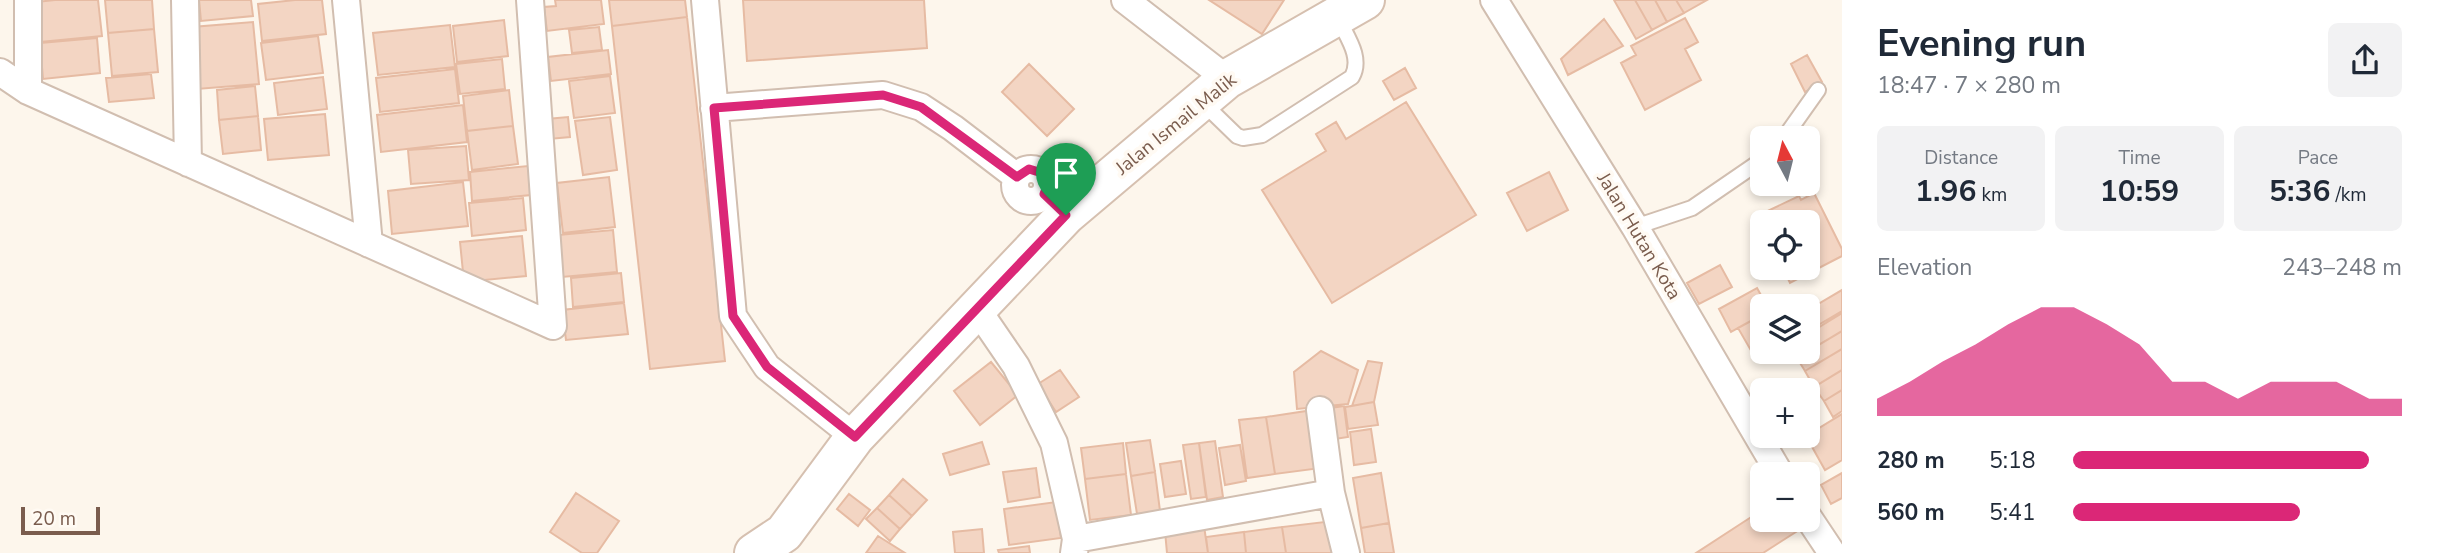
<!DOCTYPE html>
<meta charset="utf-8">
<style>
body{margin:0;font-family:"Nunito Sans",sans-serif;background:#f2f2f3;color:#1f2937;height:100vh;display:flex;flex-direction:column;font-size:26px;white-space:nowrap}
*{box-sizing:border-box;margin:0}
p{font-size:23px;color:#747a83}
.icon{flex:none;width:38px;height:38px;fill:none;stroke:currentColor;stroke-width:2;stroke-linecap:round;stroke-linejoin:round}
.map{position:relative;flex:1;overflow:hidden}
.drawer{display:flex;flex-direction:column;background:#fff;width:595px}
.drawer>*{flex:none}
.needle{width:46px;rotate:353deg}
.fabs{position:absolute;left:1750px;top:126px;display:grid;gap:14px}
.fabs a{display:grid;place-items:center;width:70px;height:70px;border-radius:10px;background:#fff;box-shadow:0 4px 10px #0003;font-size:35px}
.scale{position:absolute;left:21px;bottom:18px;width:79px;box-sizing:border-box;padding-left:7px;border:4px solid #7a5c4d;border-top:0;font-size:19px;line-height:24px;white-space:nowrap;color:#7a5c4d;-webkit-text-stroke:5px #fffaf3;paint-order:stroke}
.pin{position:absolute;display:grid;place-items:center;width:60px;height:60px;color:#fff;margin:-72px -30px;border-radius:50% 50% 50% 0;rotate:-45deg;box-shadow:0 0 7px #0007}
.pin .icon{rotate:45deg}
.round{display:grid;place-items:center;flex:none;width:74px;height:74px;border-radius:10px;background:#f2f2f3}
.summary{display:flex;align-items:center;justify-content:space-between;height:119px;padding:0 35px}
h1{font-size:38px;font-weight:700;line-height:52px}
.figures{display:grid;grid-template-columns:repeat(3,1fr);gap:10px;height:119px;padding:7px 35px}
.figures div{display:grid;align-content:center;border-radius:10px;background:#f2f2f3;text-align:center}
.figures b{font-size:30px;font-weight:700}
.figures small{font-size:19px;font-weight:400}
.figures p{font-size:19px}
.chart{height:196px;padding:14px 35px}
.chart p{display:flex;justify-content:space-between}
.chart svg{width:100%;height:126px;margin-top:7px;fill:#db2777;opacity:.7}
ul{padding:0 35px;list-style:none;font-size:23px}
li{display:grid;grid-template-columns:112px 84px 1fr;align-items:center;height:52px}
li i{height:18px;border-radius:9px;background:#db2777}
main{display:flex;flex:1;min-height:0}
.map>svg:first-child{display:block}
</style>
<main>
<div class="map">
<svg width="1842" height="553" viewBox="0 0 1842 553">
<rect width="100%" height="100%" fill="#fdf6ec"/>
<path fill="#f3d5c3" stroke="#e6bba3" stroke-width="2" d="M55,0H98L102,36L40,42L36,2Z
M105,0H152L154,29L108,33Z
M199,0H251L253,16L201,21Z
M295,0H322L326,34L262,41L258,4Z
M555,0H601L604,24L547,31L544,7L556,6Z
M609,0H685L687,17L612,26Z
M743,0H924L927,48L747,61Z
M1209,0H1284L1262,34Z
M1614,0H1635L1652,30L1636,39Z
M1635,0H1655L1667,22L1652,30Z
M1655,0H1676L1684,13L1667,22Z
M1676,0H1707L1684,13Z
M687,17L725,361L650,369L612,26Z
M1685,18L1698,42L1685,49L1701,80L1645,110L1621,63L1636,55L1631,46Z
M1604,19L1623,46L1568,75L1561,59Z
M504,20L508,56L457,62L453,26Z
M253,22L259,84L197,89L192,27Z
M450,25L455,67L378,75L373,33Z
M599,27L602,50L572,53L569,30Z
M154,29L158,72L112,76L108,33Z
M318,36L323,73L266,80L261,43Z
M97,38L100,73L43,79L40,43Z
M608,50L611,74L551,81L548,57Z
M1807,55L1822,82L1805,92L1791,64Z
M502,59L505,89L460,94L456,64Z
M1029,64L1074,109L1047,136L1002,92Z
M1405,68L1416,88L1394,100L1383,81Z
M455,69L459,103L380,112L376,78Z
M151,74L154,98L109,102L106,78Z
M610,76L615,113L574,118L569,81Z
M323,77L327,109L278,115L274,83Z
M255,86L258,116L219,120L217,90Z
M509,90L513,126L467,131L463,96Z
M1406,102L1476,215L1332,303L1262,190L1326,151L1316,134L1336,122L1346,139Z
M463,105L467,142L381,152L377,115Z
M325,114L329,155L268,160L264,119Z
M258,116L261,150L223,154L219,120Z
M568,117L570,137L549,139L547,119Z
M610,117L617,170L583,175L575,121Z
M513,126L518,164L472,170L467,131Z
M466,146L469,180L411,184L408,150Z
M528,166L531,195L472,201L470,172Z
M1549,172L1568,210L1527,231L1507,193Z
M609,177L615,227L563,233L557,183Z
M463,182L468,226L392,234L388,191Z
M1814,193L1842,249V256L1790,283L1783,268H1808V222H1762V226L1757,216L1799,196L1801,200Z
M523,198L526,230L472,236L469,203Z
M613,230L617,272L562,277L558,235Z
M522,236L526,276L464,282L460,242Z
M1720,265L1732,287L1699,304L1687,283Z
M621,273L624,302L573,307L571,278Z
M1757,288L1767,306H1762V315L1731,332L1719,309Z
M1842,290V311L1808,331V310Z
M624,303L628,334L566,340L562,310Z
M1842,313V331L1808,351V334Z
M1760,316L1762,349L1753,354L1738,328Z
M1842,331V349L1805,371L1797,358Z
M1842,349V370L1814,387L1805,371Z
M1321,351L1358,370L1348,404L1297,409L1294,372Z
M1368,361L1382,363L1374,402L1352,406Z
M991,362L1018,395L980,425L954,391Z
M1060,370L1079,397L1056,412L1038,384Z
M1842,370V390L1824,401L1814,387Z
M1842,390V411L1833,417L1824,401Z
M1374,402L1378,425L1348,429L1345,407Z
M1344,406L1348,437L1328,440L1324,409Z
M1313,410L1321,468L1275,474L1266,417Z
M1842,414V460L1825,470L1806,436Z
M1266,417L1275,474L1247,478L1239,420Z
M1371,429L1376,462L1354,465L1350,432Z
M1150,440L1155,472L1131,476L1126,443Z
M1215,441L1223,497L1207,500L1199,443Z
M982,442L989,464L950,475L943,454Z
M1123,443L1126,474L1085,479L1081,448Z
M1199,443L1206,497L1191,499L1183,445Z
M1240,445L1246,481L1225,485L1219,448Z
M1181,461L1186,494L1165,497L1160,464Z
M1036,468L1040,497L1008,502L1003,472Z
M1155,472L1160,511L1137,514L1131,476Z
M1381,473L1389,523L1361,528L1353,478Z
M1842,473V498L1831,504L1821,485Z
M1126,474L1131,515L1090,520L1085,479Z
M903,479L927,500L912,516L889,495Z
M576,493L619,521L597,553H582L550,532Z
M849,494L870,510L858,526L837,509Z
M889,495L912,516L900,529L877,508Z
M1056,502L1061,538L1009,545L1004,509Z
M877,508L900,529L890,541L866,519Z
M1762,510V520H1792L1799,530L1763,553H1696Z
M1333,521L1337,553H1286L1282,527Z
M1389,523L1394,553H1365L1361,528Z
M1204,526L1208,553H1167L1165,531Z
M1282,527L1286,553H1246L1244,532Z
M982,529L984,553H955L953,532Z
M1244,532L1246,553H1208L1206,537Z
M878,536L905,553H866Z
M1029,546L1030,553H999L998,550Z"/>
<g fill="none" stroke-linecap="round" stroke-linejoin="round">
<defs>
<path id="lane" d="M1202,102L1237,136L1243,138L1262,135L1352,77C1363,57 1346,36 1338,18
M1784,138L1818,90
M1635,227L1692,208L1762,160"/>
<path id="street" d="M28,0V91
M185,0L188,163
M346,0L369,244
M705,0L733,316L767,367L855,437
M1125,0L1227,79
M1494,0L1635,227L1780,474
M0,72L28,91L553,326L530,0
M714,108L883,95L921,107L953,128L1017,177
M1015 185a16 16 0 1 1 32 0a16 16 0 1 1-32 0Z
M977,309L1016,366L1054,443L1076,539L1074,553
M1320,410L1331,493L1346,553
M1808,517L1832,553
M1076,539L1331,493"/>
<path id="secondary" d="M754,553L784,533L855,437L1066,215L1227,79L1365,0"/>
</defs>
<use href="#lane" stroke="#d1beb0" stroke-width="18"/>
<use href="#street" stroke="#d1beb0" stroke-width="30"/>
<use href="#secondary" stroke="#d6c0b0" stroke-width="42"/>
<use href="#lane" stroke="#fff" stroke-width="14"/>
<use href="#street" stroke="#fff" stroke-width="26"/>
<use href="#secondary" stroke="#fff" stroke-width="38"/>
</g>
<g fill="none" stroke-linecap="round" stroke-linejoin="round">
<defs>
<path id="route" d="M883,95L921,107L1017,177L1029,169L1042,173L1047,187L1044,194L1066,215L855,437L767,367L733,316L714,108Z"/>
</defs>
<use href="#route" stroke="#fff" stroke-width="14"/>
<use href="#route" stroke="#db2777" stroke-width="9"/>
</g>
<g text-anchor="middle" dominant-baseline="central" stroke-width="7" stroke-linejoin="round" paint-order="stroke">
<g font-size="19" fill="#7a5c4d" stroke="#fffaf3">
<text transform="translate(1176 124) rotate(-39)">Jalan Ismail Malik</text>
<text transform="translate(1639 236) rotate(59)">Jalan Hutan Kota</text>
</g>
</g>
</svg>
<div class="fabs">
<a><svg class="needle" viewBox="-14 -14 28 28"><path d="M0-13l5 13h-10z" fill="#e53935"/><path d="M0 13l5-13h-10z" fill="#747a83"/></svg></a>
<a><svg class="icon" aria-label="locate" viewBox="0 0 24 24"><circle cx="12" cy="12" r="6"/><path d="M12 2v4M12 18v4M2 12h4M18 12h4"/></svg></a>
<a><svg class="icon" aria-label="layers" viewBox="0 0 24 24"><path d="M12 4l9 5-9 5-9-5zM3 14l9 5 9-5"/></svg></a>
<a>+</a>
<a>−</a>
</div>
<div class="scale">20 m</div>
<div class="pin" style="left:1066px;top:215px;background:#1e9e55"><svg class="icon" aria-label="arrive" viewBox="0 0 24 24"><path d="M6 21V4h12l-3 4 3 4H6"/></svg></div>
</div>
<section class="drawer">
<div class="summary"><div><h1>Evening run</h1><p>18:47 · 7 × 280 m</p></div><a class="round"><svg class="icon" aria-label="share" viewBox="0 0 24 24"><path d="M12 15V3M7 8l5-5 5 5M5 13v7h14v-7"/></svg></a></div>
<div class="figures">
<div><p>Distance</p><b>1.96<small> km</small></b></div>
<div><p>Time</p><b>10:59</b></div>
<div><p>Pace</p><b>5:36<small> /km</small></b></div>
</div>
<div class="chart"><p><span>Elevation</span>243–248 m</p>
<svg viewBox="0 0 160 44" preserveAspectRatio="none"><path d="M0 44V38L10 32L20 25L30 19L40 12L50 6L60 6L70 12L80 19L90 32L100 32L110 38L120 32L130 32L140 32L150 38L160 38V44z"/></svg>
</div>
<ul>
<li><b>280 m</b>5:18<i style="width:90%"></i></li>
<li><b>560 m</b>5:41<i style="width:69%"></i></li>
</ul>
</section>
</main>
